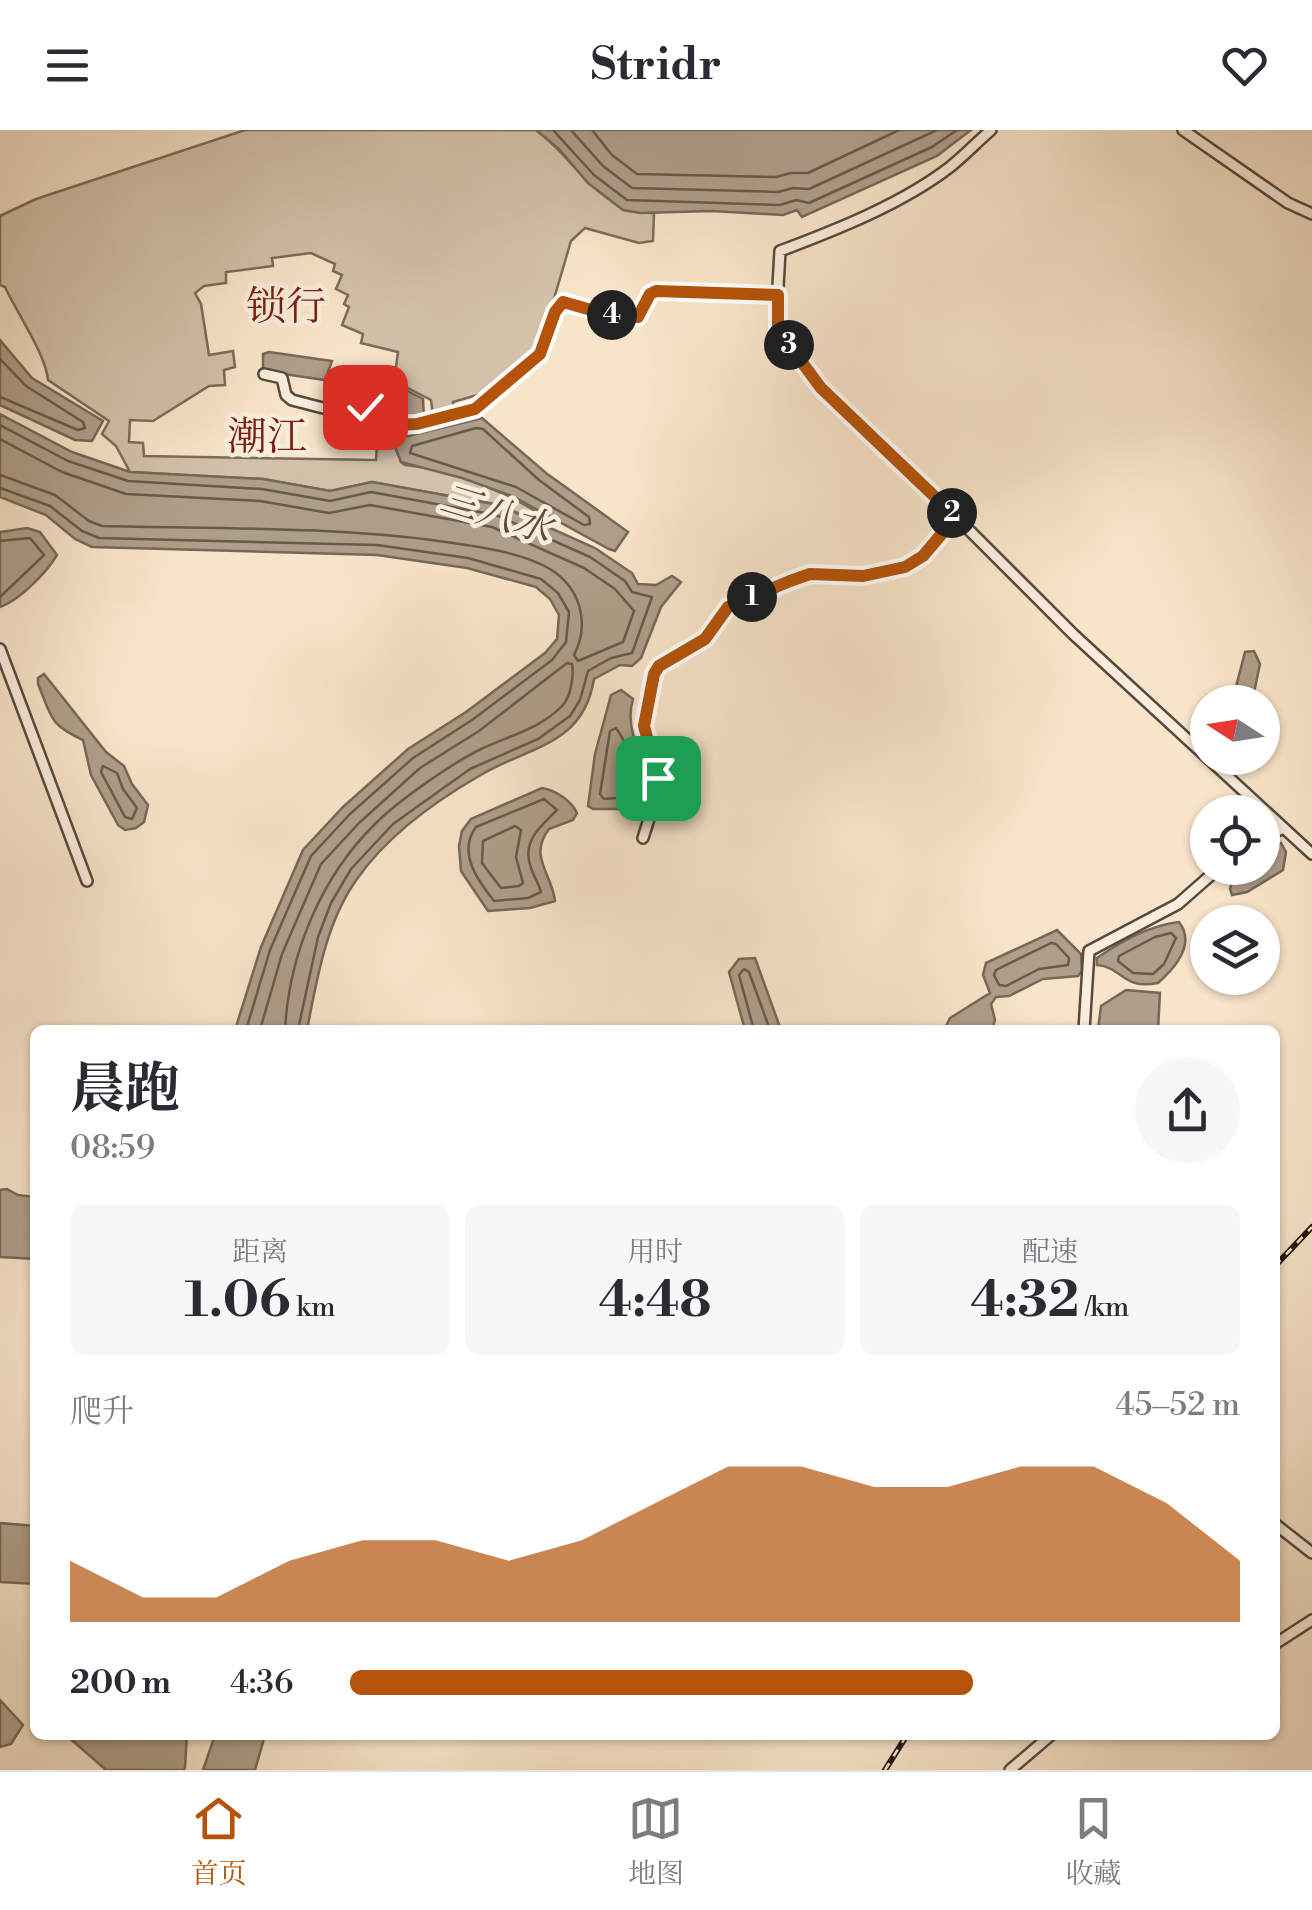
<!DOCTYPE html>
<html lang="zh">
<meta charset="utf-8">
<style>
body{margin:0;font-family:"Libre Bodoni","Noto Serif SC",serif;background:#f7f7f7;color:#2b2b33;height:100vh;display:flex;flex-direction:column;font-size:38px;white-space:nowrap}
*{box-sizing:border-box;margin:0}
p{font-size:32px;color:#7c7c81}
.icon{flex:none;width:55px;height:55px;fill:none;stroke:currentColor;stroke-width:2;stroke-linecap:round;stroke-linejoin:round}
.map{position:relative;flex:1;overflow:hidden}
.sheet{position:absolute;left:30px;top:895px;width:1250px;height:715px;display:flex;flex-direction:column;background:#fff;border-radius:15px;box-shadow:0 2px 8px #0004}
.sheet>*{flex:none}
.needle{width:65px;rotate:282deg}
.controls{position:absolute;left:1190px;top:555px;display:grid;gap:20px}
.controls a{display:grid;place-items:center;width:90px;height:90px;border-radius:50%;background:#fff;box-shadow:0 2px 8px #0004;font-size:50px}
.pin{position:absolute;display:grid;place-items:center;width:85px;height:85px;color:#fff;margin:-42px;border-radius:20px;box-shadow:0 5px 15px #0006}
.km{position:absolute;width:50px;height:50px;margin:-25px;border-radius:50%;background:#222;color:#fff;font-size:28px;line-height:50px;text-align:center}
.round{display:grid;place-items:center;flex:none;width:105px;height:105px;border-radius:52px;background:#f7f7f7}
.head{display:flex;align-items:center;justify-content:space-between;height:170px;padding:0 40px}
h1{font-size:55px;font-weight:700;line-height:75px}
.metrics{display:grid;grid-template-columns:repeat(3,1fr);gap:15px;height:170px;padding:10px 40px}
.metrics div{display:grid;align-content:center;border-radius:15px;background:#f7f7f7;text-align:center}
.metrics b{font-size:50px;font-weight:700}
.metrics small{font-size:28px;font-weight:400}
.metrics p{font-size:28px}
.chart{height:280px;padding:20px 40px}
.chart p{display:flex;justify-content:space-between}
.chart svg{width:100%;height:180px;margin-top:10px;fill:#b45309;opacity:.7}
ul{padding:0 40px;list-style:none;font-size:32px}
li{display:grid;grid-template-columns:160px 120px 1fr;align-items:center;height:75px}
li i{height:25px;border-radius:12px;background:#b45309}
header{display:flex;justify-content:space-between;align-items:center;height:130px;padding:0 40px;background:#fff;font-size:45px;font-weight:700}
.menu{display:flex;justify-content:space-around;align-items:center;height:140px;border-top:2px solid #e1e1e2;background:#fff;font-size:28px;color:#7c7c81}
.menu a{display:grid;justify-items:center;gap:5px}
.menu .current{color:#b45309}
.map>svg:first-child{display:block}
</style>
<header><svg class="icon" aria-label="menu" viewBox="0 0 24 24"><path d="M4 6h16M4 12h16M4 18h16"/></svg>Stridr<svg class="icon" aria-label="heart" viewBox="0 0 24 24"><path d="M12 20l-8-8c-3-5 5-10 8-4 3-6 11-1 8 4z"/></svg></header>
<div class="map">
<svg width="1312" height="1640" viewBox="0 0 1312 1640">
<rect width="100%" height="100%" fill="#f8e4c9"/>
<filter id="stains"><feTurbulence type="fractalNoise" baseFrequency=".002" numOctaves="4"/><feColorMatrix values="0 0 0 0 .2 0 0 0 0 .09 0 0 0 0 .02 0 0 0 .5 -.17"/></filter>
<radialGradient id="worn" r=".72"><stop offset=".6" stop-color="#630" stop-opacity="0"/><stop offset="1" stop-color="#630" stop-opacity=".3"/></radialGradient>
<path fill="#d3c1a9" stroke="#7a6c5c" stroke-width="2.5" d="M245,0H536C575,28 599,84 654,83L653,111L639,113L585,98L571,111L540,216L487,265L484,263L453,272L454,281L433,286L431,270L394,251L398,222L361,213L363,204L342,195L349,177L344,174L348,165L336,159L342,145L333,141L335,134L311,123L272,128L273,136L226,142V153L204,156L195,163L201,174L209,225L233,221L235,237L224,240L225,255L209,256L153,291L130,290L129,312L143,313L144,326L376,330L378,297L398,298L400,308L396,312L401,332L405,335C456,341 504,361 547,388L544,394L499,375L372,352L330,361L263,349L130,342L116,316L102,304L109,291L48,250C46,225 17,183 5,157L0,155V86L36,69Z"/>
<path fill="#af9e89" stroke="#766858" stroke-width="2.5" d="M536,0H971L937,26L802,87L797,80L783,85L712,81L640,83L623,80L588,53L559,19Z
M0,210L32,248L103,291L92,311L75,310L0,275Z
M269,222L332,231L325,250L263,241V224Z
M398,256L423,269L424,288L393,291L379,283L390,261Z
M0,284L72,322L130,342L263,349L330,361L372,352L499,375L595,418L632,443L638,454L656,455L672,446L681,452L661,477L641,528L632,536L620,535L594,549C583,617 528,616 479,646C434,672 387,706 357,749C326,792 317,849 307,900H235L261,817L303,720L343,677L408,619L466,582L545,523L557,509L559,485L550,469L536,457L467,438L377,425L92,417L75,409L46,385L0,367Z
M482,288L546,343L628,402L615,421L609,419L512,366L462,348L401,332L395,317L400,308Z
M27,398L40,402L57,425C46,443 20,470 0,477V402Z
M1254,521L1260,534L1252,572H1232L1245,522Z
M44,544L106,622L124,636L132,654L148,675L144,692L136,698L125,700L118,695L91,645L83,610C49,594 52,588 38,554V548Z
M621,560L633,569C621,608 658,638 636,675L627,679H593L588,676L595,624L611,565Z
M542,658C555,660 572,671 577,683L573,690L549,699C528,726 552,744 555,771L530,778L488,781L461,741L459,716L462,701L471,689Z
M1281,713L1286,722L1283,740L1247,762L1232,765L1230,759L1236,738H1262L1263,717Z
M1179,792C1196,814 1175,838 1158,853C1122,860 1123,837 1097,835V828C1122,811 1148,796 1179,792Z
M1057,800L1081,824L1082,841L1078,846L1043,849L1009,866L996,867L991,874L995,890L992,900H944L950,888L990,863L983,845L986,833Z
M755,828L781,900H745L729,842L739,829Z
M1126,860L1160,863L1158,900H1098L1101,876Z
M7,1059L18,1065L35,1067V1129L0,1127V1060Z
M0,1393L35,1396V1454L0,1452Z
M0,1570L23,1595L11,1614L0,1617Z
M66,1605H187L185,1637L184,1640H106Z
M215,1605H265L255,1640H203Z"/>
<g fill="none" stroke-linecap="round" stroke-linejoin="round">
<path stroke="#685a4c" stroke-width="2.5" d="M553,0L594,45L627,70L780,75L796,70L809,73L932,17L957,0
M571,0L603,36L632,58L778,62L793,58L809,59L937,0
M592,0L612,25L637,44L776,47L791,43H808L899,0
M0,229L26,256L83,292L85,298L78,300L0,267
M0,295L68,331L128,351L262,359L330,371L371,362L496,385L590,427L625,451L632,462L652,467L632,523L611,528L588,541L580,570L570,586L538,609L470,639L393,694L351,739L331,773L318,807L298,900
M476,298L483,299L539,350L589,387L590,394L584,395L516,357L410,323L412,316Z
M0,309L62,342L126,364L260,371L329,383L370,375L492,397L584,438L615,459L634,481L623,512L578,531L574,525C590,494 581,458 550,439C521,422 479,417 446,412C332,396 217,399 102,396L89,391L55,365L0,345
M0,358L50,376L82,401L99,408L377,415L468,428L541,449L558,463L569,482L566,512L552,530L472,590L413,628L350,684L311,726L270,820L246,900
M0,411L30,408L44,425L0,467
M616,598C629,616 640,646 628,667L604,669L600,664L610,601Z
M103,636L117,643L123,659L137,678L132,689L125,687L101,642Z
M544,669L557,680C541,696 521,711 531,738C534,747 539,754 541,762L528,768L494,771C478,751 457,723 476,697Z
M515,696L521,700L516,727L523,753L519,756L501,758L482,733L483,711Z
M1171,803L1176,808L1164,834L1153,844L1133,843L1118,831L1119,826L1155,807Z
M1051,813L1056,814L1069,828L1068,835L1039,839L1006,856L999,855L994,845L996,840Z
M260,900L282,824L321,734L359,693L420,638L479,601L567,533L572,534C574,545 571,567 562,576C540,599 508,606 481,619C451,634 399,670 375,694C321,747 289,824 285,900
M754,900L739,845L744,839L749,842L770,900"/>
<defs>
<path id="minor" d="M991,0C977,12 964,26 950,37C902,74 836,100 780,121L776,192L779,200L821,259L930,361L1073,504L1312,724
M1183,0L1288,73L1312,84
M264,244L282,248L286,265L292,270L327,279L365,277L383,292L395,295L417,294L456,285L481,275L540,224L555,182L563,172L609,185L638,187L651,162L777,165
M0,519L87,751
M643,708L654,673L658,650L644,597V584L654,544L659,536L705,509L728,477L791,451L810,444L863,447L905,437L923,426L956,387
M1262,708L1284,698
M1084,900L1089,821L1178,774L1219,738
M1275,1394L1312,1423
M1275,1514L1312,1490
M1010,1640L1051,1605"/>
</defs>
<use href="#minor" stroke="#564a3d" stroke-width="14"/>
<use href="#minor" stroke="#faeddc" stroke-width="9"/>
<defs>
<path id="rail" d="M1275,1136L1312,1097
M885,1640L907,1605"/>
</defs>
<use href="#rail" stroke="#20170e" stroke-width="6"/>
<use href="#rail" stroke="#faeddc" stroke-width="2.5" stroke-dasharray="8" stroke-linecap="butt"/>
</g>
<g fill="none" stroke-linecap="round" stroke-linejoin="round">
<defs>
<path id="route" d="M365,277L383,292L396,295L417,294L475,279L540,224L555,182L563,172L609,185L638,187L650,164L656,161L778,165V200L821,258L956,387L923,426L905,437L863,446L810,444L790,451L728,477L705,509L659,536L654,544L644,596L658,648"/>
</defs>
<use href="#route" stroke="#fff" stroke-width="20"/>
<use href="#route" stroke="#b45309" stroke-width="12"/>
</g>
<g text-anchor="middle" dominant-baseline="central" stroke-width="9" stroke-linejoin="round" paint-order="stroke">
<g font-size="38" font-style="italic" fill="#594d3f" stroke="#faeddc">
<text transform="translate(496 385) rotate(17)">三八水</text>
</g>
<g font-size="40" fill="#7a1f14" stroke="#faeddc">
<text x="286" y="178">锁行</text>
<text x="267" y="308">潮江</text>
</g>
</g>
<rect width="100%" height="100%" filter="url(#stains)"/>
<rect width="100%" height="100%" fill="url(#worn)"/>
</svg>
<div class="controls">
<a><svg class="needle" viewBox="-14 -14 28 28"><path d="M0-13l5 13h-10z" fill="#e53935"/><path d="M0 13l5-13h-10z" fill="#7c7c81"/></svg></a>
<a><svg class="icon" aria-label="locate" viewBox="0 0 24 24"><circle cx="12" cy="12" r="6"/><path d="M12 2v4M12 18v4M2 12h4M18 12h4"/></svg></a>
<a><svg class="icon" aria-label="layers" viewBox="0 0 24 24"><path d="M12 4l9 5-9 5-9-5zM3 14l9 5 9-5"/></svg></a>
</div>
<div class="pin" style="left:658px;top:648px;background:#1e9e55"><svg class="icon" aria-label="arrive" viewBox="0 0 24 24"><path d="M6 21V4h12l-3 4 3 4H6"/></svg></div>
<div class="pin" style="left:365px;top:277px;background:#d93025"><svg class="icon" aria-label="check" viewBox="0 0 24 24"><path d="M5 12l5 5 9-10"/></svg></div>
<b class="km" style="left:752px;top:467px">1</b>
<b class="km" style="left:952px;top:383px">2</b>
<b class="km" style="left:789px;top:215px">3</b>
<b class="km" style="left:612px;top:185px">4</b>
<section class="sheet">
<div class="head"><div><h1>晨跑</h1><p>08:59</p></div><a class="round"><svg class="icon" aria-label="share" viewBox="0 0 24 24"><path d="M12 15V3M7 8l5-5 5 5M5 13v7h14v-7"/></svg></a></div>
<div class="metrics">
<div><p>距离</p><b>1.06<small> km</small></b></div>
<div><p>用时</p><b>4:48</b></div>
<div><p>配速</p><b>4:32<small> /km</small></b></div>
</div>
<div class="chart"><p><span>爬升</span>45–52 m</p>
<svg viewBox="0 0 160 44" preserveAspectRatio="none"><path d="M0 44V29L10 38L20 38L30 29L40 24L50 24L60 29L70 24L80 15L90 6L100 6L110 11L120 11L130 6L140 6L150 15L160 29V44z"/></svg>
</div>
<ul>
<li><b>200 m</b>4:36<i style="width:70%"></i></li>
</ul>
</section>
</div>
<nav class="menu">
<a class="current"><svg class="icon" aria-label="home" viewBox="0 0 24 24"><path d="M3 11l9-7 9 7M6 9v11h12V9"/></svg>首页</a>
<a><svg class="icon" aria-label="map" viewBox="0 0 24 24"><path d="M3 6l6-2 6 2 6-2v14l-6 2-6-2-6 2zM9 4v14M15 6v14"/></svg>地图</a>
<a><svg class="icon" aria-label="saved" viewBox="0 0 24 24"><path d="M7 4h10v16l-5-4-5 4z"/></svg>收藏</a>
</nav>
